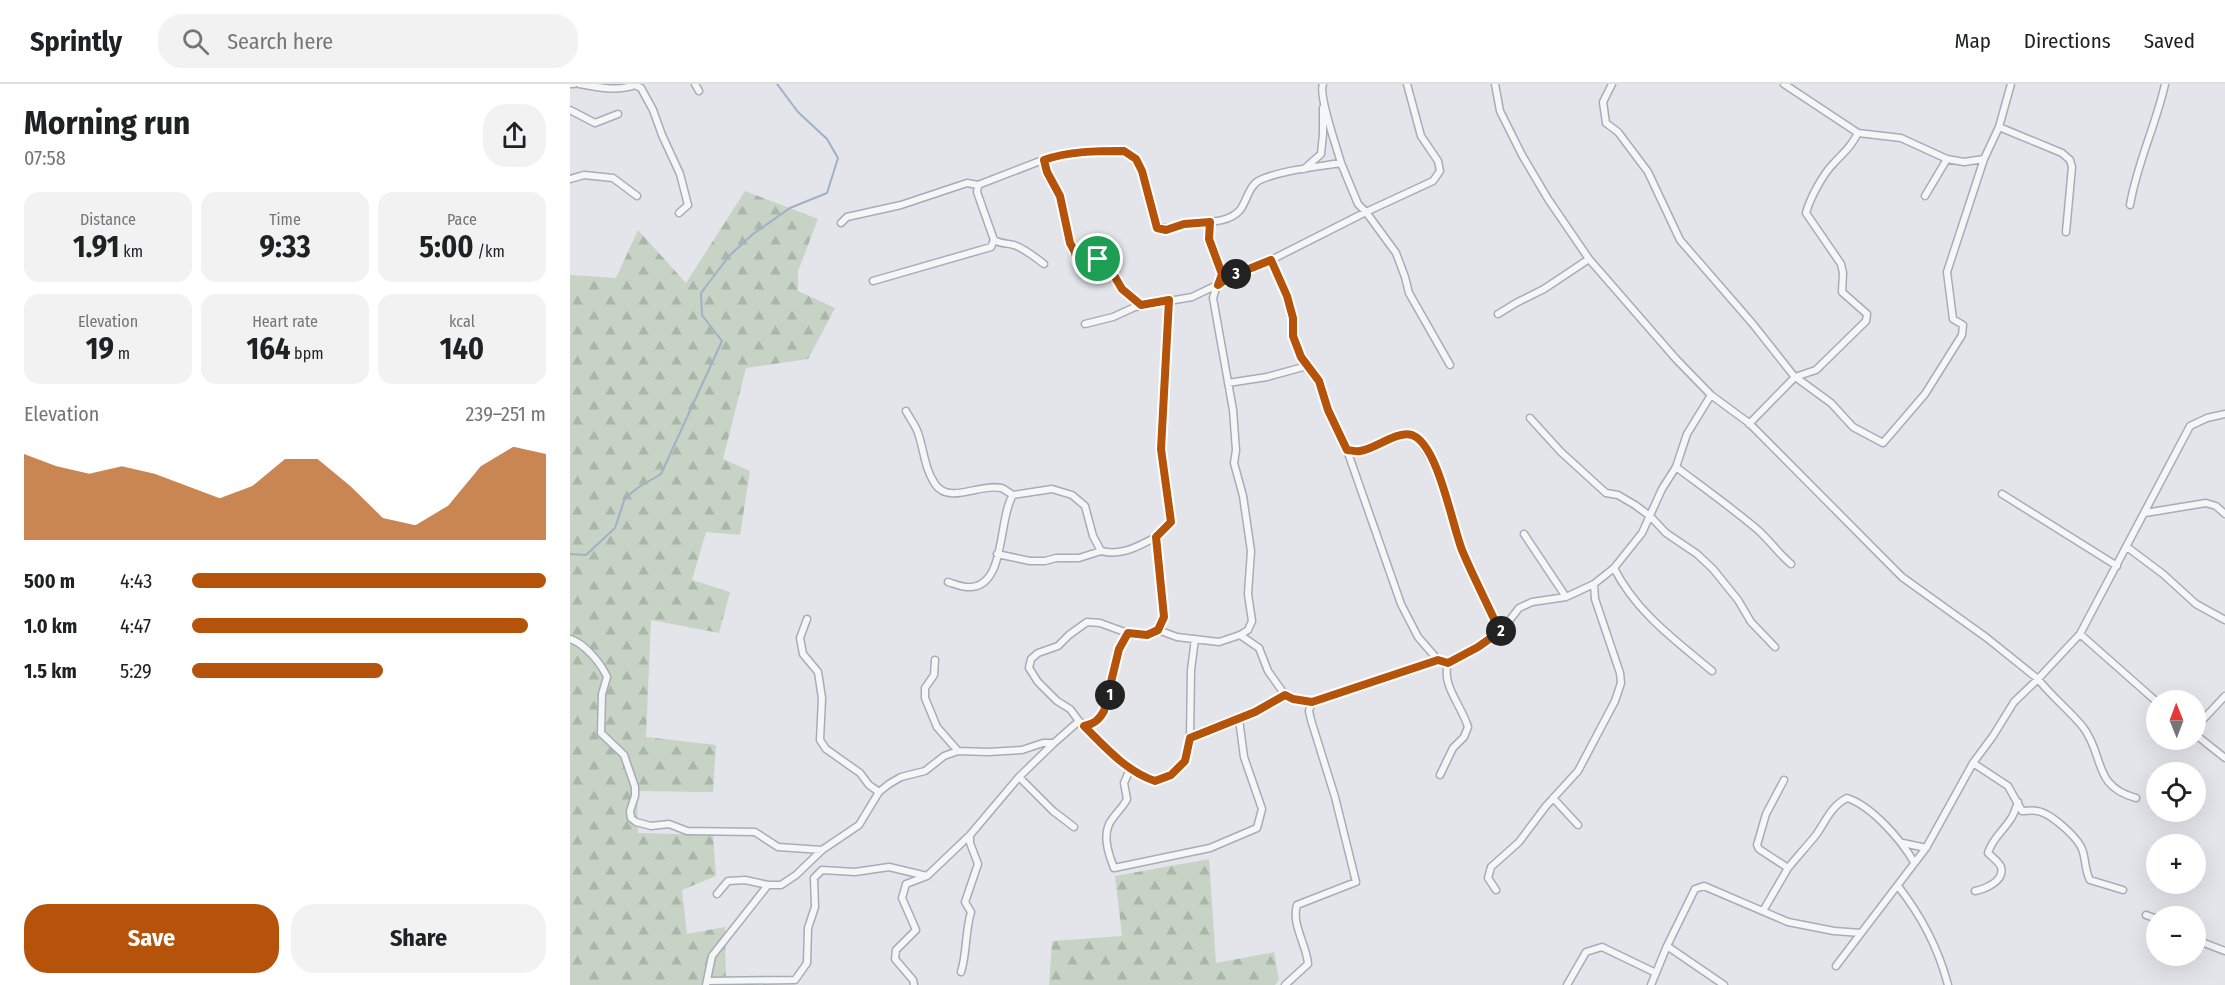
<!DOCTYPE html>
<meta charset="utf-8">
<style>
body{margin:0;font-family:"Fira Sans Condensed",sans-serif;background:#f2f2f2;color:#202124;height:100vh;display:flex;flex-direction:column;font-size:22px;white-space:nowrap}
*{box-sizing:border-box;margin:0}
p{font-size:20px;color:#757577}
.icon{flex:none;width:33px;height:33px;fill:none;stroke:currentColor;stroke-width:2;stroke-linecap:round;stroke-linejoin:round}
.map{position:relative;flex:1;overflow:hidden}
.drawer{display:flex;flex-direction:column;background:#fff;width:570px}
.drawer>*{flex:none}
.needle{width:39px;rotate:359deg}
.tools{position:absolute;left:1576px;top:606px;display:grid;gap:12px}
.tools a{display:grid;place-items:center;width:60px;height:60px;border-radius:50%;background:#fff;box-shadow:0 6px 24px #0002;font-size:30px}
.pin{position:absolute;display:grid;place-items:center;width:51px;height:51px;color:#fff;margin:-26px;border:3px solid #fff;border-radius:50%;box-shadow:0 2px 6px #0007}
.km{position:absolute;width:30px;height:30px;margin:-15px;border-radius:50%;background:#222;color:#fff;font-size:16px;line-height:30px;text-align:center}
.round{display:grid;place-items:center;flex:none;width:63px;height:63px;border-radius:24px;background:#f2f2f2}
.headline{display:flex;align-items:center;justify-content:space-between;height:102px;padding:0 24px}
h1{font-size:33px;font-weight:700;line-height:45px}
.metrics{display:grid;grid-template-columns:repeat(3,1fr);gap:9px;height:102px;padding:6px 24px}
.metrics div{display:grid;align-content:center;border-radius:15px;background:#f2f2f2;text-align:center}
.metrics b{font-size:30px;font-weight:700}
.metrics small{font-size:16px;font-weight:400}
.metrics p{font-size:16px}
.chart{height:168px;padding:12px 24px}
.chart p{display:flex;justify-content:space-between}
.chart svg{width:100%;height:108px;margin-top:6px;fill:#b45309;opacity:.7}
.primary-button{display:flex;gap:12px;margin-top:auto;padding:12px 24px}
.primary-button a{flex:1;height:69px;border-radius:24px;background:#b45309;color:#fff;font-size:24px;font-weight:700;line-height:69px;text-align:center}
.primary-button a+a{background:#f2f2f2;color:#202124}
ul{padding:0 24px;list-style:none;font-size:20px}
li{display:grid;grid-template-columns:96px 72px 1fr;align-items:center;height:45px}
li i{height:15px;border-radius:8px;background:#b45309}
header{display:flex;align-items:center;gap:36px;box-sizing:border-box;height:84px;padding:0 30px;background:#fff;border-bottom:2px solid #e0e0e0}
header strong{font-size:28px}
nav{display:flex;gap:33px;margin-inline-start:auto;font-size:21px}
.search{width:420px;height:54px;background:#f2f2f2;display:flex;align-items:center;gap:15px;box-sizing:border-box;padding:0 21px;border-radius:24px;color:#757577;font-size:22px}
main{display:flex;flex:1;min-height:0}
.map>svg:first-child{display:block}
</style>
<header>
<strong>Sprintly</strong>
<div class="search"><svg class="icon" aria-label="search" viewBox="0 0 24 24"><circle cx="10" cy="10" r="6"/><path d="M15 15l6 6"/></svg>Search here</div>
<nav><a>Map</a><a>Directions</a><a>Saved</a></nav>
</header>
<main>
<section class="drawer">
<div class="headline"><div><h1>Morning run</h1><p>07:58</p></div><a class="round"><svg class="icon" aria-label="share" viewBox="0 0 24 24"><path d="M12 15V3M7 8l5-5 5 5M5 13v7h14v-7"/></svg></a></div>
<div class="metrics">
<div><p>Distance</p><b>1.91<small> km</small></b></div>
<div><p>Time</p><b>9:33</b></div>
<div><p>Pace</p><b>5:00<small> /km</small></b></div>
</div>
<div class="metrics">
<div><p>Elevation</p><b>19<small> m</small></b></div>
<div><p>Heart rate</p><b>164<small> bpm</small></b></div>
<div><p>kcal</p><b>140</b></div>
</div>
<div class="chart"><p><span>Elevation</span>239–251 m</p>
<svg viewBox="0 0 160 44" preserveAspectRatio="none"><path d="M0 44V9L10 14L20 17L30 14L40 17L50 22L60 27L70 22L80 11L90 11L100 22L110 35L120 38L130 30L140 14L150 6L160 9V44z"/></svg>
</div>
<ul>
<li><b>500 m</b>4:43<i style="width:100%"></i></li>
<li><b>1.0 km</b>4:47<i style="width:95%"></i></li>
<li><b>1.5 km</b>5:29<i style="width:54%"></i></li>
</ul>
<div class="primary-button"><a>Save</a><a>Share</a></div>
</section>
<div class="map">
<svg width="1655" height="901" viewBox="0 0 1655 901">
<defs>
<pattern id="forest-firs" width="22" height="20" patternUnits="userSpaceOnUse" patternTransform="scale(1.5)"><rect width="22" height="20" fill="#c7d3c5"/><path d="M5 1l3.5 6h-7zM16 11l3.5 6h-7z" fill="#abb6aa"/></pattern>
</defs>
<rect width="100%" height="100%" fill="#e3e5ea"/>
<path fill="url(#forest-firs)" d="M175,107L248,135L228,187V207L265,224L238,275L176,284L153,375L180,387L170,451L136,448L122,496L160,508L149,549L81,536L76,653L146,661L143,708L67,707L68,749L143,751L146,792L112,806L117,850L155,843L156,901H0V191L46,194L68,146L116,199Z
M639,775L646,879L704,868L709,896L705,901H479L482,857L552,852L545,792Z"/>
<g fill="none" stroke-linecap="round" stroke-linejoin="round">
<path stroke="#a1b0c7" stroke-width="2" d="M0,470L16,471L45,444L55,414L69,403L91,390L152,257L132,231L131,209L159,172L183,150L220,124L257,109L268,74L257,55L228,28L207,0"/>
<defs>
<path id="minor" d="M0,0H4
M9,0C28,3 46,8 65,1L71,4L83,26L92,51L110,90L118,121L109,129
M125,0L129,7
M925,0L930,27L952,71L978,115L1019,175L1106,275L1141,311L1179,339L1332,493L1417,554L1468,595L1510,550L1620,342L1637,334L1655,330
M1042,0L1033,18L1036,39L1048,48L1078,88L1110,156L1182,239L1224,292L1261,319L1283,343L1313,359L1355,310L1392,251L1393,241L1383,235L1377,188L1414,75L1429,43L1441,0
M1214,0L1288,49L1331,54L1377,75L1394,78L1414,75
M0,26L25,39L48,30
M1429,43L1492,69L1500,76L1502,83L1496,148
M474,76L477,88L490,112L500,159L505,168L507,178L535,175L552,205L571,221
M771,79L788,120L796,128L863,97L870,87L868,77L851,52L837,0
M734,85L751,70L753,50V24
M0,95L14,91L43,94L67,112
M1355,112L1377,75
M1560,121C1567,79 1586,41 1595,0
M271,139L277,133L331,121L397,99L408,101
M424,156C431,160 437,159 444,161C455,165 465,173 474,180
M701,176L717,212L723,234V252L731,273L749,297L758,326L777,366L831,520L848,553L868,576
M303,197L421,163L424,156L407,108L408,101L483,72L519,67H554L566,75L572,87L587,144C597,146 603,142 613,140C631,137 657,141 670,126C677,117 679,101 690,96C712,86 747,83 771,79C767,64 748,11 753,0
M928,230L946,219L974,205L1019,175
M515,240L543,233L565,223L622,213L647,201L652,190L639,155L640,138
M658,299L697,293L737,282
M336,327C340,335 347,343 349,352C354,368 355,385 365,400C379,421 410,399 431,404C435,405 439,409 443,411
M960,334L991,368L1036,409L1048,411L1065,421L1080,432L1096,449L1127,470L1143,485L1168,516L1181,538L1205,563
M1179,340L1225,293L1246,286L1296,237L1297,230L1272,208L1273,189L1271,180L1236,129C1240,114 1253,90 1264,79C1275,67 1280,64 1288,49
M777,366L790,368L831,351L840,350L848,354L869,389L892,467L925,537L932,546
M1106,383C1134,404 1162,424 1188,446C1200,457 1209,470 1221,480
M1432,410L1547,482
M1575,429L1636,419L1646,422L1655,430
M954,450L996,513
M1557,463L1593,490L1626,520L1655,536
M427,470L460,477H475L486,474H509L531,467
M1044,484C1066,528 1105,556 1142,587
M378,498C385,500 393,504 401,503C436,501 428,434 443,411L482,405L502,411L515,422L523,452L531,467C552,472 567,463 586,453
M237,535L230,554L233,570L248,588L252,614L250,656L256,665L290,689L299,701L309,708
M588,546L607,553L649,558L670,551L678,546L682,537L678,510L681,467L673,412L664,379L666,366L663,326L643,214L647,201L659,193L701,176L796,128L826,169L835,193L839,209L880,281
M1510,550L1587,618
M670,551L689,564L698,587L715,611
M0,555C14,559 31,579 37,593L32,610L31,649L54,671L65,703V712L60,727L61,734L66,738L81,742L99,740L117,747L185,748L208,763L252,766
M365,576L364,591L355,604V614L367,643L388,667
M669,635L620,654L615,677L601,691L585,697L572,693L560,685L554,699L557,715C553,723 548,727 543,734C531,748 538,769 544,784L640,764L687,744L692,725L674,673L669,635L715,611L723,615L742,618L868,576L878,579L908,563L932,546L949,524L962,518L996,513L1024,500L1044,484L1072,449L1092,405L1106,383L1117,350L1141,311
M514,642L529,636L534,627L549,565L558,549
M1626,643L1655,612
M1626,651L1655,674
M620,654L621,586L625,555
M1403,679L1438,702L1452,727C1457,727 1463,726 1467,727C1481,729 1510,755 1513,768C1516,778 1515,787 1520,796L1553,806
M560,685L509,637L500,625L487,617L468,598L459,584L461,575L468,569L488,562L499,551L517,538L530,539L563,551H577L588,546L594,533L586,453L601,438L591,365L599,216
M870,691L883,664L894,653L898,643C892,622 871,601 878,579
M449,693L483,727L504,743
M1214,696L1196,730L1187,761L1189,765L1218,784C1227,773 1237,762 1246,751C1256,737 1261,722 1277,714C1302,722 1331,756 1344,778
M983,714L1008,741
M1333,759L1356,764
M1328,802C1352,833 1368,863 1378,901
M926,806L918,794L921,783L949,758L976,722L1008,687L1045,617L1051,599L1050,589L1025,515L1024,500
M1405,807C1415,805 1435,797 1431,783C1429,778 1422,773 1418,769C1422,755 1433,747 1440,736C1444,731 1446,724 1448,718
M147,810L158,797L175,796L198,801
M1193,827L1218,784
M1576,831L1587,835
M1626,856L1655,867
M1097,862L1154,901
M1266,882L1356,764L1403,679L1423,652L1444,618L1468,595C1482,613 1499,626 1513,643C1535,672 1522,702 1566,714
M391,888C397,869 395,848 401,828L395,818L408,780L400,759V751
M137,897L225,896L237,879L238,844L245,823L244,794L252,786L285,788L319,783L357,792
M136,901L142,872L198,801H211L226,791L252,766L289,741L309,708L319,700L331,693L355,687L374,672L388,667L418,668L452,666L473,659H484L509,637
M344,901L343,896L325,875L326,866L346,846L332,814L336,800L357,792L400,751L449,693L484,659
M715,901L738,880C737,862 721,840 727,821L786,798L765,713L741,636L739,627L742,618
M997,901L1016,868L1032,863L1086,889
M1081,901L1097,862L1125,805L1134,802L1218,838L1264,847L1291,849"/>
</defs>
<use href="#minor" stroke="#a8acb4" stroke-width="9"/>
<use href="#minor" stroke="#f5f6f8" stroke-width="6"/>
</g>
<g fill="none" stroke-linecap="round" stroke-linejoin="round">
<defs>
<path id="route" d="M554,67L566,75L572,87L587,144L596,146L614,140L640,138L639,155L652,190L648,201L659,193L701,176L717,212L723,234V252L731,273L749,297L758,326L777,366C781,366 786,368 790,367C805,365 828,346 842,351C868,360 882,441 892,466C902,490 914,513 925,537L932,546L908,563L878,579L868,576L742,618L723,615L715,611L685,628L620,654L615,677L601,691L585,697C557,688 535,663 514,642C524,640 529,636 534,627L549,565L558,549L577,551L588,546L594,533L586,453L601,438L591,365L599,216L571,221L552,205L535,176L507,178L505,168L500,159L490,112L477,88L474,76C499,67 527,67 554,67Z"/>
</defs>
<use href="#route" stroke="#fff" stroke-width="12"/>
<use href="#route" stroke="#b45309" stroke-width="8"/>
</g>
</svg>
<div class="tools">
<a><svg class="needle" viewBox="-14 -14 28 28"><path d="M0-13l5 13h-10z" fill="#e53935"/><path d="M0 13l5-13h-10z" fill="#757577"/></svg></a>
<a><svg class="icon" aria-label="locate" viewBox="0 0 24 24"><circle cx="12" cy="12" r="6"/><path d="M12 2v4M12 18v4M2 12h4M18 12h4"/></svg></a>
<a>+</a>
<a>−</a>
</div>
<div class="pin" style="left:528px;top:175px;background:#1e9e55"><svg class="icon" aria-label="arrive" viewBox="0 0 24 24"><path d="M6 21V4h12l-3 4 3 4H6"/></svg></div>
<b class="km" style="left:540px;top:611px">1</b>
<b class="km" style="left:931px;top:547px">2</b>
<b class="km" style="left:666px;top:190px">3</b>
</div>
</main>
